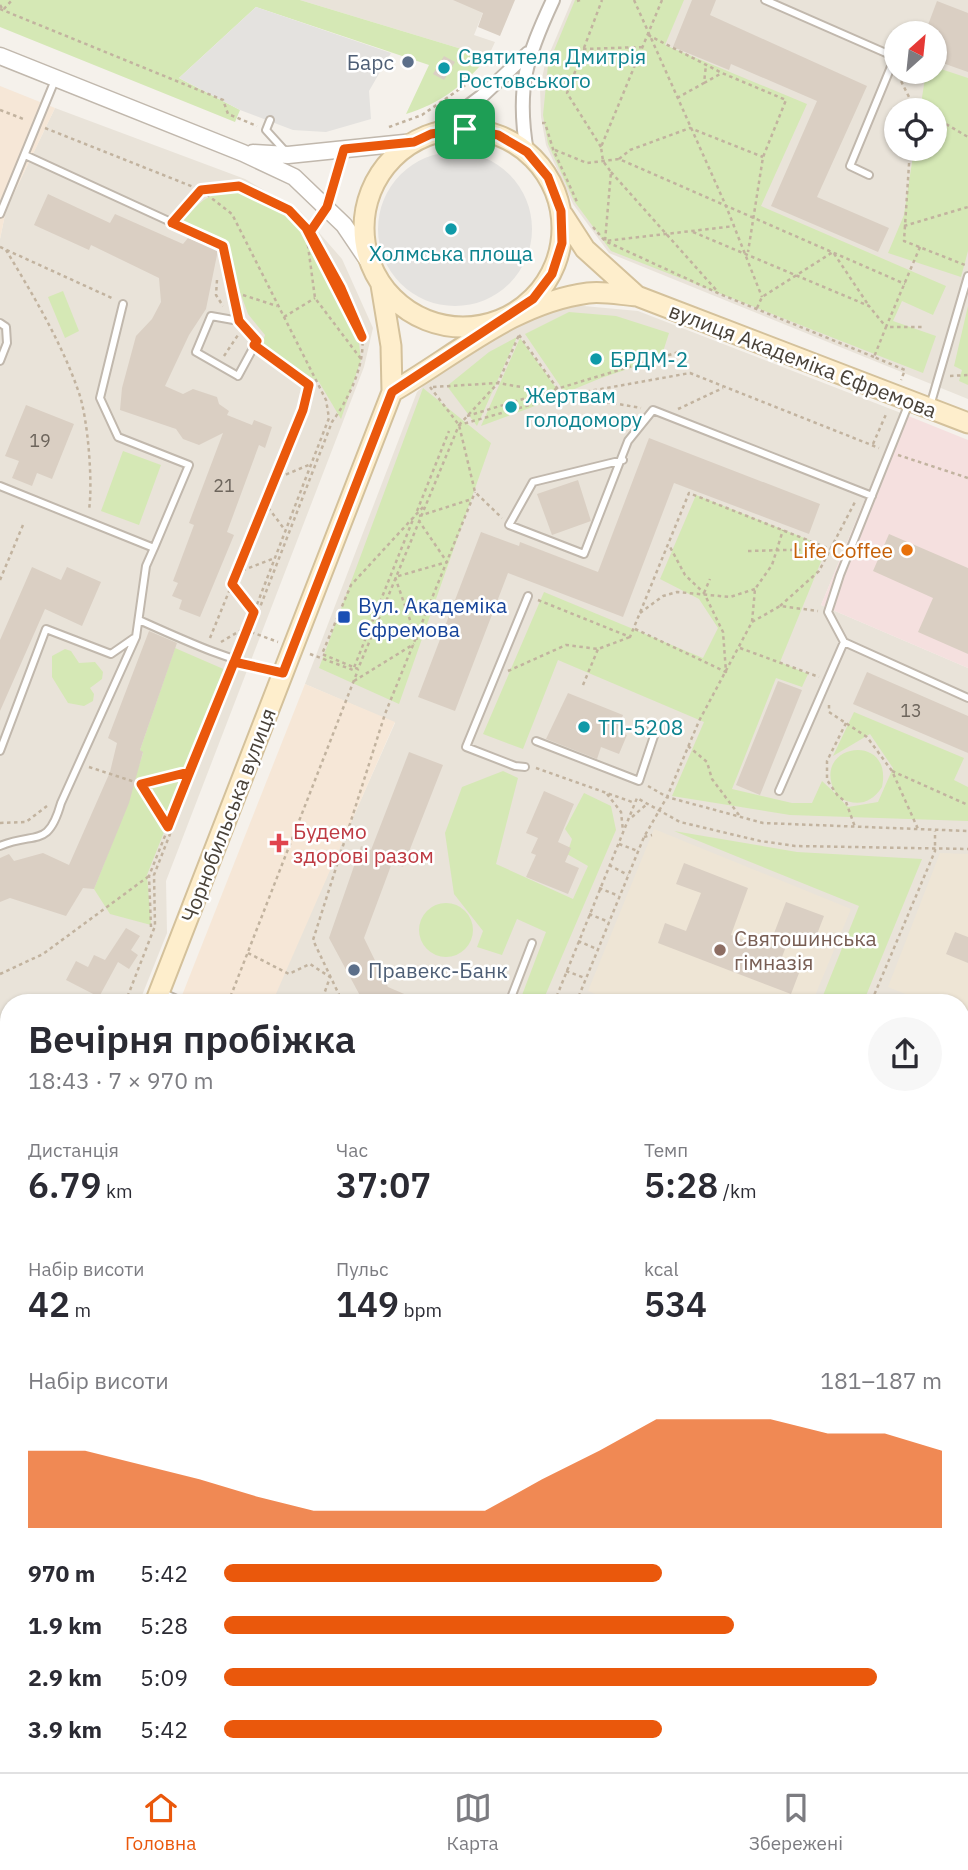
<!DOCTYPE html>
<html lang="uk">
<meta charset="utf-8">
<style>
body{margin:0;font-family:"IBM Plex Sans",sans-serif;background:#f7f7f7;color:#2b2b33;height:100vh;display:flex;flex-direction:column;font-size:26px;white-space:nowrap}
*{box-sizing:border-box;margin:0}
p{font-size:23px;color:#7c7c81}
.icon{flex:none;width:38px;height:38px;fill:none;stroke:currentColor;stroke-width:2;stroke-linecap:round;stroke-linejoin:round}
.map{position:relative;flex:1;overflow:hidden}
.side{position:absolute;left:0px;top:994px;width:970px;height:779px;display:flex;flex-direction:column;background:#fff;border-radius:28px 28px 0 0;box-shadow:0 2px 5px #0004}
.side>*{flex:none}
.needle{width:46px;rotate:27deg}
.controls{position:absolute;left:884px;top:21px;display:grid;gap:14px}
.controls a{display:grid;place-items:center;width:63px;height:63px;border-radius:50%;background:#fff;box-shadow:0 2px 5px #0004;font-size:35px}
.pin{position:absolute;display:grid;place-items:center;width:60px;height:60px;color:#fff;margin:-30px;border-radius:14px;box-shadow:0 4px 10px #0006}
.round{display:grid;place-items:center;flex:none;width:74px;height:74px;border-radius:37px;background:#f7f7f7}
.overview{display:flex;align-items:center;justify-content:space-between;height:119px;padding:0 28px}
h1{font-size:38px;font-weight:600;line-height:52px}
.metrics{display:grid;grid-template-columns:repeat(3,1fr);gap:10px;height:119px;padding:7px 28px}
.metrics div{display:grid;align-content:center}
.metrics b{font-size:35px;font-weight:600}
.metrics small{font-size:19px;font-weight:400}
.metrics p{font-size:19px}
.chart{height:196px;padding:14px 28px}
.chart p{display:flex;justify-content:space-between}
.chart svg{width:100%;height:126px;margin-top:7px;fill:#ea580c;opacity:.7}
ul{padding:0 28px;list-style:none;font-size:23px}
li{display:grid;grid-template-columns:112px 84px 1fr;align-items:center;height:52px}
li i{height:18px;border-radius:9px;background:#ea580c}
.tab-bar{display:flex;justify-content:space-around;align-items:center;height:98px;border-top:2px solid #e1e1e2;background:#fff;font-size:19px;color:#7c7c81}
.tab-bar a{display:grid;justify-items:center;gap:4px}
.tab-bar .selected{color:#ea580c}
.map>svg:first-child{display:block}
</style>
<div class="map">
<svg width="968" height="1772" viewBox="0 0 968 1772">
<rect width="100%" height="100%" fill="#f5f1eb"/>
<path fill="#e9e3d9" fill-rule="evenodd" d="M300,0H488L474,35L495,42L488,57Z
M572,0H968V399L609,253L573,204L546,145L541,117L540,88L545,64ZM896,33H934V72H896ZM896,110H934V149H896Z
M55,108L245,179L301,212L342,259L373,328L364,367L166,881L167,933L139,1003H9V1312L0,1315V239L6,210Z
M573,305L638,311L901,413L821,605L968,668V1732L961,1729V1003L271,1002L395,723L305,684L417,392L440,370L526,319Z
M0,1518L9,1764H961V1756L968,1759V1772H0Z"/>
<path fill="#f6e7d7" d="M0,86L55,108L6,210L0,239Z
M305,684L395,722L272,1003H179Z"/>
<path fill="#eee5d5" d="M654,829L851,909L812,1003H617L588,991Z
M940,853L968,854V1019L961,1016V1003H928L888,987Z
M961,1051L968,1054V1394L961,1391Z"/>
<path fill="#f5e0df" d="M901,413L968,440V668L821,605Z"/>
<path fill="#d5e8b5" d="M0,0H300L488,57C465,84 440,104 406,114L429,65L256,7L179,78L240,110L235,122L0,27Z
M575,0H684L665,45L807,104L761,206L946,286L933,315L902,301L893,321L936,336L923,373L611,251L574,201L548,144L543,115L548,65Z
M935,67L968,78V251L961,277L888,253L904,215L914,149H934V110H920L926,72H934Z
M239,192L285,212L306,229L356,317L361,360L341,419L319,382L261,348L265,335L248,314L221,240L182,222C203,199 206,193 239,192Z
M63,291L79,331L65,338L48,297Z
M968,306V385L959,381L962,370L954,366Z
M569,312L616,316L669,333L661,358L601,378L565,393L525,334Z
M517,337L477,426L447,386L489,352Z
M520,338L562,396L481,426Z
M423,388L491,443L399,704L319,668Z
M123,451L161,465L139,525L101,511Z
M696,495L827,547L780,662L808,674L802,687L776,678L732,789L792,803H812L822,781L836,794C808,744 894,730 882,787C870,805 856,806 839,798L848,807L878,802L893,768L870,734L833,756L854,712L964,758L954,780L968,787V821L790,815L672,796L704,722L558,660L523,749L483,734L544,592L703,658L718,628L699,599L660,579Z
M175,648L228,671L147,875L151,925L110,914L94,889L120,823L143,753L140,750Z
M65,649L71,651L79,663L95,662L103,672L102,679L90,688L94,694L93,701L84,706L68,703L52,677V656Z
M503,771L518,778L496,864L573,899L588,866L567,854L572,839L565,829L584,793L611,806L616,830L542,1003H519L546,932L517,919L502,955L477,947L483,931L454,894L445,833L462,787Z
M674,831L797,852L922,859L863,1003H820L859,906Z
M419 930a27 27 0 1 1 54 0a27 27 0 1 1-54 0Z
M5,1493H9V1764H100L109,1768L107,1772H0V1503Z
M487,1764H609L626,1771L629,1764H668L672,1772H487Z"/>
<path fill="#e4e2df" d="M256,7L391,53L369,91L371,119L326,132L293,130L240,110L179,78Z
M378 229a77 77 0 1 1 154 0a77 77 0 1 1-154 0Z
M139,1764H238L259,1772H135Z"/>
<path fill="#dacfc3" d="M453,0H515L500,36L478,27L483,13Z
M692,0H716L710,15L867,86L817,197L889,228L878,252L771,206L817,101L731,64L729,70L673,47Z
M937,1L968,13V72L934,60V33H925Z
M444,56L455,62L444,80L433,74Z
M48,194L110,223L115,214L183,244L188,238L218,250L206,309L189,335L165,386L183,394L193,389L217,397L219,404L229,411L227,415L252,425L254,420L272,427L265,448L259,445L227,532L234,535L200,617L179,609L182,600L172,596L178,583L173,581L194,525L189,523L223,433L199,445L183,439L176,429L120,410L122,388L136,336L152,319L161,302L159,278L91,245L89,250L34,225Z
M26,405L74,424L52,479L37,473L32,486L12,478L19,461L5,456Z
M649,438L820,504L809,534L674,483L623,617L508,573L455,711L418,697L481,532L519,546L520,542L598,572Z
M578,480L591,521L552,535L537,494Z
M889,534L968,568V654L918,632L933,598L873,571Z
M32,567L61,580L67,567L101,582L82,626L45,609L0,711V640Z
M149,631L177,643L140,750L143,752L129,803L94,889L83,888L66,916L10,898L0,902V858L9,854L14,861L43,853L69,865L110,772L117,743L108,738Z
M867,672L968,716V753L853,704Z
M778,681L802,690L760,795L736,785Z
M568,693L623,715L617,731L627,735L619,754L601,747L597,759L546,739Z
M409,752L443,765L403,867L392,863L364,938L388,987L425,1003H364L329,938L361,846L371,850Z
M544,791L574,804L558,842L571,848L565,862L579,868L568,894L526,877L536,855L531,853L538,838L526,833Z
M684,863L748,888L731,935L768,949L786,902L824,916L814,942L791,933L779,965L799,973L791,994L658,943L665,923L686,931L701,893L676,884Z
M126,928L140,936L131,950L138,955L129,969L118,962L99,997L66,980L76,961L88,967L94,955L105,960Z
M955,932L968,937V963L946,954Z"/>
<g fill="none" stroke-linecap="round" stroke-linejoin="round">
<defs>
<path id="service" d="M765,0L895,57L850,166L869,175
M270,120L266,130L285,151
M25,155L223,246L239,321L257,341L238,376L196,352L211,316L239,321
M0,214L55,80
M123,304L100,398L118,437L189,465L154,548
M0,323L6,327L7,343L0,361
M909,403L840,575L828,612L844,642L968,698
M930,406L968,276
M623,460L533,482L509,525L584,554L628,441L653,410L872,496
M0,486L154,548L146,566L136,637L61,803C48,849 36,831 0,846
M139,620C188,642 229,661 281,672
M536,741L639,781L654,736L651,725
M0,751L46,629L111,654L134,638
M525,767L515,766L466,747L528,596
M779,791L844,642
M161,992L186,1003
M509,1003L532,943
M0,1051L9,1055
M0,1451L9,1452
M961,1522L968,1525
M155,1764L176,1772
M431,1764L451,1772
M671,1764L674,1772
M823,1764L826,1772
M958,1764L962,1772
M302,1766L319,1772
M135,1772L139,1764
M478,1772L482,1764
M708,1772L726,1764"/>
<path id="minor" d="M431,134L482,96L528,53
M527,152C516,88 526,58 553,0
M0,1746L9,1749
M44,1764L64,1772"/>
<path id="tertiary" d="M0,56L243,153L294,177L344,225L369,262
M253,153L288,155L414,142
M0,1344L9,1348
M961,1751L968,1754"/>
<path id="secondary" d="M364 228a99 99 0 1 1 198 0a99 99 0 1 1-198 0Z
M563,215L585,249L637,296
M392,392C456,355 513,303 588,293C604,291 622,295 637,296L968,423
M155,1003L392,392L391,346L381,285
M0,1405L9,1382"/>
</defs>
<use href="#service" stroke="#c1b8ad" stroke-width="10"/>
<use href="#minor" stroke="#c1b8ad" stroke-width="16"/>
<use href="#tertiary" stroke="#c1b8ad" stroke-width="19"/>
<use href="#secondary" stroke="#d4c19b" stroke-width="23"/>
<path stroke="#c2b39f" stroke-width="2.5" stroke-dasharray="3.5 3.5" stroke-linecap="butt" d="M634,0L726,206L762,297
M662,0L601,147L603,161L611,172L605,241L735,226
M577,1L580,0
M0,5L3,10L12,0
M0,9L223,100L228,114L257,126
M648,35L722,73L786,100L763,157L748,252
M583,49L643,47
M898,75L913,105V110
M704,83L722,73
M677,98L704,83L706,65
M914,105L923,110
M0,110L26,120
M934,117L968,137
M542,123H545L553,149L578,204
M389,127L422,115L467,84
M45,128L201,190L232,214L326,400L329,418L239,651
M601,147L567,93L602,0
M910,149L904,241L965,265
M555,150L587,163L619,159L905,284
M619,159L630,150L690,128L763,157
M611,172L718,292
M331,193L339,166
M180,214L201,190L239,186L289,210L306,228L362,337
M904,226L968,207
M593,227L605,241L720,294L874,357
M306,231L315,298L361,359
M693,232L869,306L886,327L874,357L905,370L901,380
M0,247L114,299
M920,247L886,327H922
M6,250C33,295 62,343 79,393C88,419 93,483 89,510
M217,280L216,295L223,306
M243,295L277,306
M757,308L762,297L833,252L869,306
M284,317L315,298
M519,335L562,395
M224,356L238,335
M950,376L968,375
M430,387L459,425L475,492L502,518
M433,387L498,383L641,408
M678,409L723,388
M467,416L682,351
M459,425L498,383L519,335
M873,444L887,412
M898,455L968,478
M273,480L311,464
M264,502L285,530
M423,507L351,585L322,654L358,669L459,425L562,396L690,373L879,448
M417,511L449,431
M419,516L472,499
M748,551L826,549
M236,573L272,559
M0,580L23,525
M232,584L254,612
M704,593L710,579
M538,600L630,637L689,493L830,549
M780,606L819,571L856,500
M640,613L663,596L677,592L730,597L755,589
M752,622L780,606L818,611
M635,629L726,672L723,632L704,593L685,575L669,545
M251,632L278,642
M210,638L303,410L309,385L263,352
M417,640L395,577L447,562L419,521
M221,642L248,626
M740,648L819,677
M243,651L332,422C348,400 366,364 362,335C359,314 322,253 310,232L318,220
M310,654L353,670L414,517
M508,671L566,645L598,649L630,637
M354,681L414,644
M583,685L598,649
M829,705V712L867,737L892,771L918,829
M846,723L827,761V780L838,796L846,802L855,827
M688,746L707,762L712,779L739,815
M89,767L141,784L189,772
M536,768L635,803
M892,771L968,805
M142,785L168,827
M648,786L667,797L699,721L752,622L755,589L772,565L783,530
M607,794L621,812L623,831
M632,817L647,804
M0,823L26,822L47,806
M644,837L652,835
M619,844L638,851
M609,865L628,875
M599,888L619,896
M589,914L609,922
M151,927L149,876L231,670
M578,941L597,949
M248,953L289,974L310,964L330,977L321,1003
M566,971L585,978
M0,974L43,954L149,876
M125,1003L155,926L154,875L234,670
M228,1003L358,670
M343,1003L313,940L385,714L475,492
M554,1003L637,798L680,822L760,841L795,846L968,849
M576,1003L644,837L667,797L763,823L968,831
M879,1003L872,1000L935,851V831
M961,1036L968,1039
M0,1102L9,1106
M0,1248L9,1229
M0,1304L9,1283
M0,1315L9,1295
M961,1398L968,1400
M0,1627L9,1590
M0,1637L9,1635
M0,1707L9,1704
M961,1712L968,1714
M17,1764L30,1769
M918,1764L940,1772
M370,1772L373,1764"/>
<use href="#service" stroke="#fff" stroke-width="6"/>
<use href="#minor" stroke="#fff" stroke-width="12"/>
<use href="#tertiary" stroke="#fff" stroke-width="16"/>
<use href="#secondary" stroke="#feeecc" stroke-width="19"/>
</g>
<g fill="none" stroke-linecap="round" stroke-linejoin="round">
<defs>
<path id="route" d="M465,129L431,134L414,142L344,149L327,207L310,232L341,288L362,337L306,228L289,210L239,186L201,190L172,223L223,246L239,321L257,341L254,345L309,385L303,410L232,584L254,612C226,684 196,755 168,827L141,784L189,772L234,662L283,673L392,392L533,299L552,274L562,243L561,211L548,177L527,152L498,135L465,129"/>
</defs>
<use href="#route" stroke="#fff" stroke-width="14"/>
<use href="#route" stroke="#ea580c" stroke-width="9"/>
</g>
<g fill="#5c6f8a" stroke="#fff" stroke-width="2.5">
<circle cx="408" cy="62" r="7"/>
<circle cx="354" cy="970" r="7"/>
</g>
<g fill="#0f9aa8" stroke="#fff" stroke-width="2.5">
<circle cx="444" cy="68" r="7"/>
<circle cx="451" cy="229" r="7"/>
<circle cx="596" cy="359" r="7"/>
<circle cx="511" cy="407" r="7"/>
<circle cx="584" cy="727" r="7"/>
</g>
<circle fill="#e8710a" stroke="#fff" stroke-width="2.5" cx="907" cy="550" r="7"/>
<rect fill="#1a4fb4" stroke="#fff" stroke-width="2.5" x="337" y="610" width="14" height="14" rx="3.5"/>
<path fill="#e0444e" stroke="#fff" stroke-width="2.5" d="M275.5 832.5h7v7h7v7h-7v7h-7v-7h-7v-7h7z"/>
<circle fill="#8d6e63" stroke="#fff" stroke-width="2.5" cx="720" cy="950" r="7"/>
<g text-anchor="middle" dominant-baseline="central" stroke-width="5" stroke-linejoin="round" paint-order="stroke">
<g font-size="18" fill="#6d655c">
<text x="40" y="440">19</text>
<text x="224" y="485">21</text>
<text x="911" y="710">13</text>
</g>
<g font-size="21" fill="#0d838f" stroke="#fff" text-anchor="start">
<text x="458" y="56">Святителя Дмитрія<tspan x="458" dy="24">Ростовського</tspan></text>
<text x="451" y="253" text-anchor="middle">Холмська площа</text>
<text x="610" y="359">БРДМ-2</text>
<text x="525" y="395">Жертвам<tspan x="525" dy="24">голодомору</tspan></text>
<text x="598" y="727">ТП-5208</text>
</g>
<g font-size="21" fill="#4e5e75" stroke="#fff" text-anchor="end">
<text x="394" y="62">Барс</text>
<text x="368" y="970" text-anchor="start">Правекс-Банк</text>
</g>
<g font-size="21" fill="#494239" stroke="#fff">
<text transform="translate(803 360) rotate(21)">вулиця Академіка Єфремова</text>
<text transform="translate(228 815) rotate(-69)">Чорнобильська вулиця</text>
</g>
<g font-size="21" fill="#c56008" stroke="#fff" text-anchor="end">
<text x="893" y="550">Life Coffee</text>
</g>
<g font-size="21" fill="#164399" stroke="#fff" text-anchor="start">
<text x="358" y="605">Вул. Академіка<tspan x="358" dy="24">Єфремова</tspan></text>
</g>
<g font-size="21" fill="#be3a42" stroke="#fff" text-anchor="start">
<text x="293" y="831">Будемо<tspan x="293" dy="24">здорові разом</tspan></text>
</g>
<g font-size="21" fill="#785e54" stroke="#fff" text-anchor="start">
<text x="734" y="938">Святошинська<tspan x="734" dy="24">гімназія</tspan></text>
</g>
</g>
</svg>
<div class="controls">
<a><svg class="needle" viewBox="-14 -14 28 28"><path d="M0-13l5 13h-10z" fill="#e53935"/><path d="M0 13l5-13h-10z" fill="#7c7c81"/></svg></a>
<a><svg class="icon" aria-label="locate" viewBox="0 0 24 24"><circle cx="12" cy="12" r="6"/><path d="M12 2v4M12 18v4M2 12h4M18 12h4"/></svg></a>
</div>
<div class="pin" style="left:465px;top:129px;background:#1e9e55"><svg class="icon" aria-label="arrive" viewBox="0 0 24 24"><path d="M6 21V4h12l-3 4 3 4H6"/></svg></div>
<section class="side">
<div class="overview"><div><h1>Вечірня пробіжка</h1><p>18:43 · 7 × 970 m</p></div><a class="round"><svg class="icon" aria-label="share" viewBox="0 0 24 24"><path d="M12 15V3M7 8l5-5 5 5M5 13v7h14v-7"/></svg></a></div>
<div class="metrics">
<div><p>Дистанція</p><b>6.79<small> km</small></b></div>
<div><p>Час</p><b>37:07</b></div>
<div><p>Темп</p><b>5:28<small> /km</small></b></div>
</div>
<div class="metrics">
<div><p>Набір висоти</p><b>42<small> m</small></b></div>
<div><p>Пульс</p><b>149<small> bpm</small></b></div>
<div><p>kcal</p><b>534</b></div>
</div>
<div class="chart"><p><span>Набір висоти</span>181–187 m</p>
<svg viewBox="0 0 160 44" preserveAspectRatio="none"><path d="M0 44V17L10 17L20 22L30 27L40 33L50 38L60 38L70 38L80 38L90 27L100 17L110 6L120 6L130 6L140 11L150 11L160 17V44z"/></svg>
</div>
<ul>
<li><b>970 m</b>5:42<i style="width:61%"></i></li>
<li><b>1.9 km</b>5:28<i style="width:71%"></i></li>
<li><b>2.9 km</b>5:09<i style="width:91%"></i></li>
<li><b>3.9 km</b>5:42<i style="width:61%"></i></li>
</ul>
</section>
</div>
<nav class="tab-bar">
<a class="selected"><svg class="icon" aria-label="home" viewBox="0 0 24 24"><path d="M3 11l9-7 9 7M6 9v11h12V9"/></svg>Головна</a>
<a><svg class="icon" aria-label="map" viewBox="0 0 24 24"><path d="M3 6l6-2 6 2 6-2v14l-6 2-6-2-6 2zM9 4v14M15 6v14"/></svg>Карта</a>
<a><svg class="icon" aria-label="saved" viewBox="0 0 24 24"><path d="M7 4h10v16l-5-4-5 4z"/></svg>Збережені</a>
</nav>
